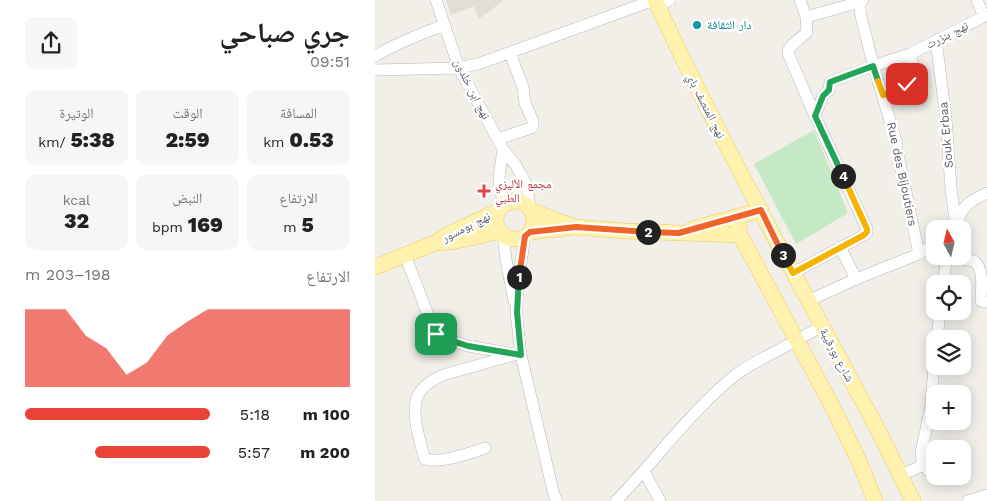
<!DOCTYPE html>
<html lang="ar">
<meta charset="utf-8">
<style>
body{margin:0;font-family:"Work Sans","Noto Naskh Arabic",sans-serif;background:#f6f6f6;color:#222;direction:rtl;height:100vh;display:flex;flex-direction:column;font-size:19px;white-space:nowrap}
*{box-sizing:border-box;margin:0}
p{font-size:16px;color:#767676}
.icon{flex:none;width:28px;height:28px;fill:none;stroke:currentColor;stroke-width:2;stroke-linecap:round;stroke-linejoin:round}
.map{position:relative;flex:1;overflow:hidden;direction:ltr}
.side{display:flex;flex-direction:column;background:#fff;width:375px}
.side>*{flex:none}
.needle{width:32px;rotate:352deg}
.controls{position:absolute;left:551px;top:220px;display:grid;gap:10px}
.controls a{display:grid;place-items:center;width:45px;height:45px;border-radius:10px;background:#fff;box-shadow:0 2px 12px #0003;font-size:25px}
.pin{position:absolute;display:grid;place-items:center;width:42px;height:42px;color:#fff;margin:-21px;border-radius:10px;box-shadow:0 2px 8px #0006}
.km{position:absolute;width:25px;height:25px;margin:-12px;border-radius:50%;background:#222;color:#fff;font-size:14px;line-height:25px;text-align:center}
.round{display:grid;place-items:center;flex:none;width:52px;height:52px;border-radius:10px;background:#f6f6f6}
.head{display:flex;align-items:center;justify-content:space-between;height:85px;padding:0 25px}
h1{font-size:28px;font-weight:800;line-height:38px}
.figures{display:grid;grid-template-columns:repeat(3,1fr);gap:8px;height:85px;padding:5px 25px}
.figures div{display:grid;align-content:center;border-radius:10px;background:#f6f6f6;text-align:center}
.figures b{font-size:21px;font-weight:800}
.figures small{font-size:14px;font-weight:400}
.figures p{font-size:14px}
.chart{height:140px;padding:10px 25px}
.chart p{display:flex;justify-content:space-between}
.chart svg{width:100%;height:90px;margin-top:5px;fill:#ea4335;opacity:.7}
ul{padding:0 25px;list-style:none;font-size:16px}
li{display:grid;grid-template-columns:80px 60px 1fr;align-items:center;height:38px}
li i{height:12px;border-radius:6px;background:#ea4335}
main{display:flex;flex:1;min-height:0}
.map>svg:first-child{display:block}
</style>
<main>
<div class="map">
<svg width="612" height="501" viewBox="0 0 612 501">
<rect width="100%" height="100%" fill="#f1efe8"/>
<path fill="#e1ded6" d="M71,0H129L104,19L99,6L76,15Z"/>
<path fill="#c5e8c5" d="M439,130L473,213L421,244L379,164Z"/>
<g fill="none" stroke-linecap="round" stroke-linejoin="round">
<defs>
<path id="minor" d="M61,0L84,68L128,149L140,164L152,185L155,208
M488,0L485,2C484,15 489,28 492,40C500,75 512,109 522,144V150L544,254
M602,0L609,17
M283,6L295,0
M431,17L478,4
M561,40L571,119L576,188L581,229
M0,56C21,43 46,34 69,25
M0,70L84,68L103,64L279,0
M508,95L529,89L532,84L541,78V76L535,54
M440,116L448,96L454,90L455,82L498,66L535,54L612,15
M123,139L156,128L158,126V121L150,103L148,87L135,53
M128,149L124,178L128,204
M582,225C586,206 596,200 612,193
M128,235L131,260L139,301
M465,247L481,279
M30,255L55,320L61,334L71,339L93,346L146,355L179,495L182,501
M572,256L599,261C610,270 606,289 606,301L612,302
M418,273L489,235L492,232V229L440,116L413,53C414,44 426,39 432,32L431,17L425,0
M568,284L572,256
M433,301L481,279L544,254L560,244
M562,339L565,311
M146,355L141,312L144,275L150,236
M110,448C96,453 64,464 50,459C47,451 45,442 43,433C36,403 39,388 68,375L139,355
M548,465L555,472L560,474
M269,471L285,501
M525,476L548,465L546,453L556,406L560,352
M241,501C282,459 317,409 363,373C373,366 385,360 396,354C413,345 430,336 447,326
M593,501L612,495"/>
<path id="major" d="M280,0C348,146 427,288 503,430C515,453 526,478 538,501
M121 220a19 19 0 1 1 38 0a19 19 0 1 1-38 0Z
M157,211L197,226
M362,216L365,235L455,402L485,463L500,501
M317,229L386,210
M155,232L201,227L250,231L365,235
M67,243C86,241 105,236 124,231
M0,267L60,243L72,235L123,211"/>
</defs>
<use href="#minor" stroke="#b5b8bc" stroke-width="12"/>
<use href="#major" stroke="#f2c960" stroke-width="16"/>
<use href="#minor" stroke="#fff" stroke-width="11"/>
<use href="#major" stroke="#fff2af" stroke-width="15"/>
</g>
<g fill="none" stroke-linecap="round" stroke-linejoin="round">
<defs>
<path id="split-1" d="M61,334L71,339L93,346L146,355L142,312L144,277"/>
<path id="split-2" d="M144,277L150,236L155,232L201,227L273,232"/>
<path id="split-3" d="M273,232L304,233L386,210L408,255"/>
<path id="split-4" d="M408,255L418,273L489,235L492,232V229L468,176"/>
<path id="split-5" d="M468,176L440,116L448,96L454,90L455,82L498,66L503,81"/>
<path id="split-6" d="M503,81L508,95L529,89L532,84"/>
</defs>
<use href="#split-1" stroke="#fff" stroke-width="10"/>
<use href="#split-2" stroke="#fff" stroke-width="10"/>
<use href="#split-3" stroke="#fff" stroke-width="10"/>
<use href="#split-4" stroke="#fff" stroke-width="10"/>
<use href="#split-5" stroke="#fff" stroke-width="10"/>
<use href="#split-6" stroke="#fff" stroke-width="10"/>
<use href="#split-1" stroke="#22a559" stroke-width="6"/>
<use href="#split-2" stroke="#f0652b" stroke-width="6"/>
<use href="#split-3" stroke="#f0652b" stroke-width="6"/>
<use href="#split-4" stroke="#f5b400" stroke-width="6"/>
<use href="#split-5" stroke="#22a559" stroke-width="6"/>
<use href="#split-6" stroke="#f5b400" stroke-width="6"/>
</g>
<circle fill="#0f9aa8" stroke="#fff" stroke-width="2" cx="322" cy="25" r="5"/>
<path fill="#e0444e" stroke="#fff" stroke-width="2" d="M106.5 183.5h5v5h5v5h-5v5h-5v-5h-5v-5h5z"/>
<g text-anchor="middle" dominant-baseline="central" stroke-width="5" stroke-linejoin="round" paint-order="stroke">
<g font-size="12" fill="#0d838f" stroke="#fff" text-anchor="start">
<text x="332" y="25">دار الثقافة</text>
</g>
<g font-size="12" fill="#5f6368" stroke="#fff">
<text transform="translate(572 35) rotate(-27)">نهج بنزرت</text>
<text transform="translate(97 89) rotate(63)">نهج ابن خلدون</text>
<text transform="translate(331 106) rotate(63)">نهج المنصف باي</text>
<text transform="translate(571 135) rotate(-95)">Souk Erbaa</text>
<text transform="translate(527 174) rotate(78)">Rue des Bijoutiers</text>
<text transform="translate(91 227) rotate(-27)">نهج بومسور</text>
<text transform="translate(462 355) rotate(62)">شارع بورقيبة</text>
</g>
<g font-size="12" fill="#be3a42" stroke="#fff" text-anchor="start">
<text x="120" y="184">مجمع الأليزي<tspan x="120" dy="14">الطبي</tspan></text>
</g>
</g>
</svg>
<div class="controls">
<a><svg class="needle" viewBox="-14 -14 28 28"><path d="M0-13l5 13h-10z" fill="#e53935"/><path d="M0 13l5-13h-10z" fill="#767676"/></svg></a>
<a><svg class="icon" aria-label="locate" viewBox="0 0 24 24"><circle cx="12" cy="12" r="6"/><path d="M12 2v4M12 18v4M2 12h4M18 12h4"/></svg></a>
<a><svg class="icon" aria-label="layers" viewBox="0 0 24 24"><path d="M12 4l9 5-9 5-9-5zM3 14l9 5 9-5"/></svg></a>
<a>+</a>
<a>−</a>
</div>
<div class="pin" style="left:61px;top:334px;background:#1e9e55"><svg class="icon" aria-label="arrive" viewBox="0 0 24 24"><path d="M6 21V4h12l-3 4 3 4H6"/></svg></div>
<div class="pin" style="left:532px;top:84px;background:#d93025"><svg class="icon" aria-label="check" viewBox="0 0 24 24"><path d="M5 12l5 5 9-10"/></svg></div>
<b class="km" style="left:144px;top:277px">1</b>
<b class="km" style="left:273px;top:232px">2</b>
<b class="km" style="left:408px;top:255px">3</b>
<b class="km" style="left:468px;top:176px">4</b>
</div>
<section class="side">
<div class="head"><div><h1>جري صباحي</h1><p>09:51</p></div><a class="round"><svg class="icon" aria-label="share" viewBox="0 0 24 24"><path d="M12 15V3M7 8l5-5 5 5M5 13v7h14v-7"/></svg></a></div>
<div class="figures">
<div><p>المسافة</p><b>0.53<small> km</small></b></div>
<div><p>الوقت</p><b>2:59</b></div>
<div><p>الوتيرة</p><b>5:38<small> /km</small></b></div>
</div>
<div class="figures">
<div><p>الارتفاع</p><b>5<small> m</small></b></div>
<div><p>النبض</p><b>169<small> bpm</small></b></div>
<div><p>kcal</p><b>32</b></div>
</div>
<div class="chart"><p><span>الارتفاع</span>198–203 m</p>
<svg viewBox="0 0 160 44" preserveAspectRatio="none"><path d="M0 44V6L10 6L20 6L30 19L40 25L50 38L60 32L70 19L80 12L90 6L100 6L110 6L120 6L130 6L140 6L150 6L160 6V44z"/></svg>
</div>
<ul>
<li><b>100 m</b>5:18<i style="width:100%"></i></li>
<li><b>200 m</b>5:57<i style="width:62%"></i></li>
</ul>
</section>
</main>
